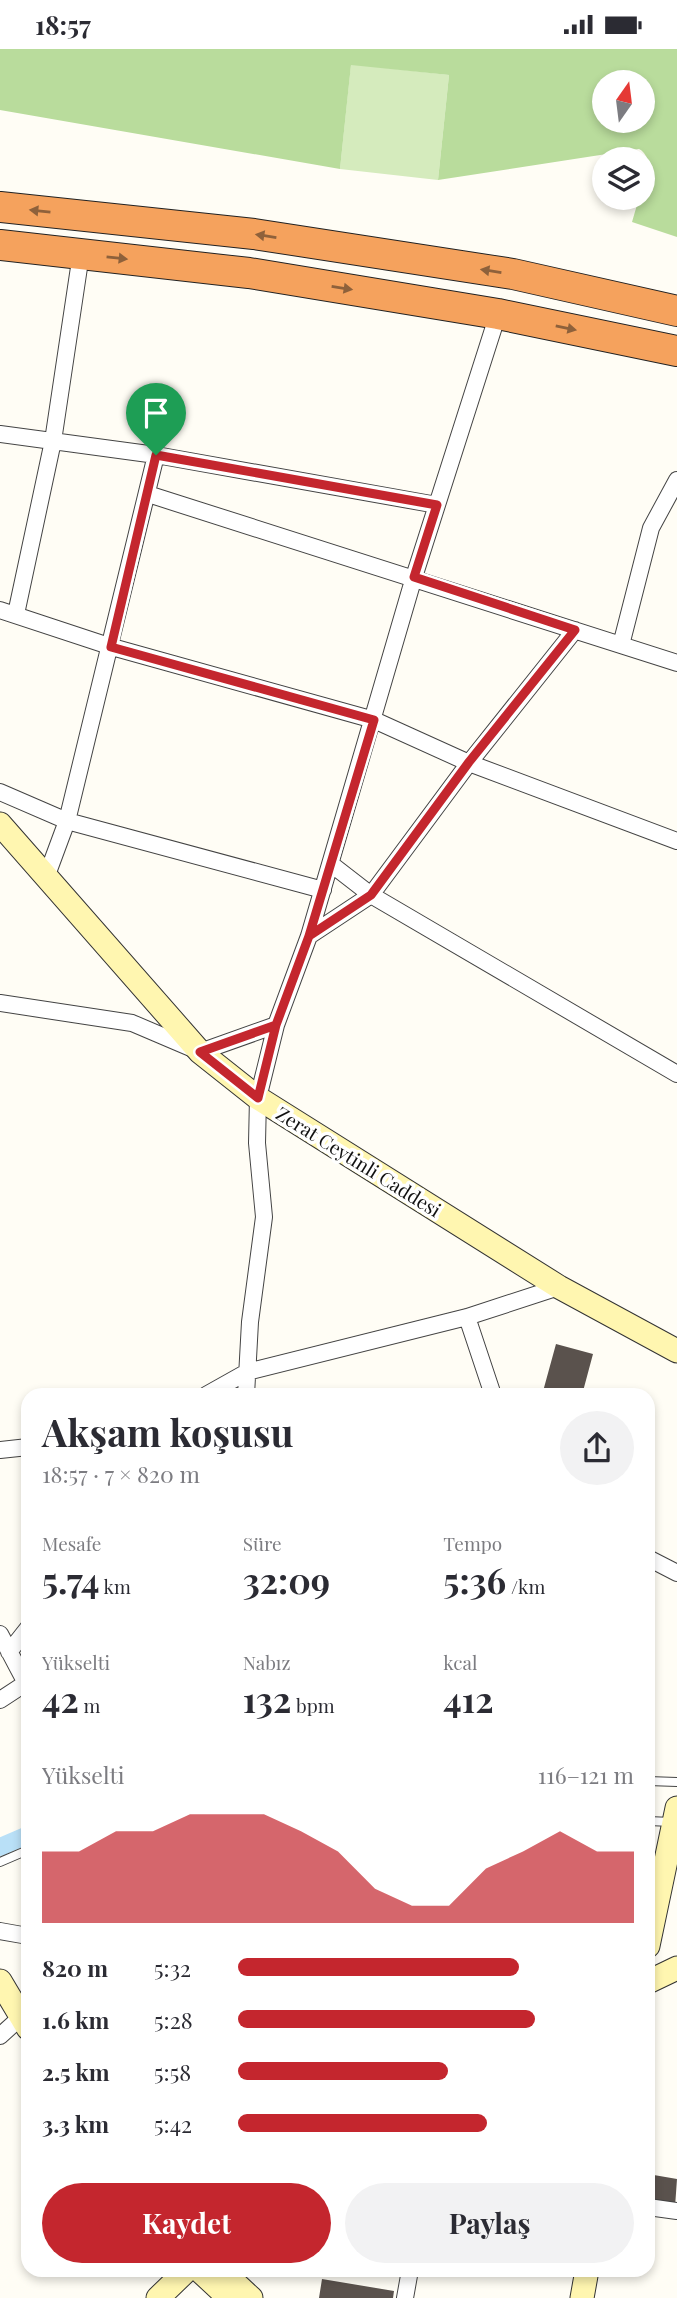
<!DOCTYPE html>
<html lang="tr">
<meta charset="utf-8">
<style>
body{margin:0;font-family:"Playfair Display",serif;background:#f2f2f3;color:#2b2b33;height:100vh;display:flex;flex-direction:column;font-size:26px;white-space:nowrap}
*{box-sizing:border-box;margin:0}
p{font-size:23px;color:#7c7c81}
.icon{flex:none;width:38px;height:38px;fill:none;stroke:currentColor;stroke-width:2;stroke-linecap:round;stroke-linejoin:round}
.map{position:relative;flex:1;overflow:hidden}
.sheet{position:absolute;left:21px;top:1339px;width:634px;height:889px;display:flex;flex-direction:column;background:#fff;border-radius:21px;box-shadow:0 4px 10px #0003}
.sheet>*{flex:none}
.needle{width:46px;rotate:14deg}
.fabs{position:absolute;left:592px;top:21px;display:grid;gap:14px}
.fabs a{display:grid;place-items:center;width:63px;height:63px;border-radius:50%;background:#fff;box-shadow:0 4px 10px #0003;font-size:35px}
.pin{position:absolute;display:grid;place-items:center;width:60px;height:60px;color:#fff;margin:-72px -30px;border-radius:50% 50% 50% 0;rotate:-45deg;box-shadow:0 0 7px #0007}
.pin .icon{rotate:45deg}
.round{display:grid;place-items:center;flex:none;width:74px;height:74px;border-radius:37px;background:#f2f2f3}
.overview{display:flex;align-items:center;justify-content:space-between;height:119px;padding:0 21px}
h1{font-size:38px;font-weight:700;line-height:52px}
.figures{display:grid;grid-template-columns:repeat(3,1fr);gap:10px;height:119px;padding:7px 21px}
.figures div{display:grid;align-content:center}
.figures b{font-size:35px;font-weight:700}
.figures small{font-size:19px;font-weight:400}
.figures p{font-size:19px}
.chart{height:196px;padding:14px 21px}
.chart p{display:flex;justify-content:space-between}
.chart svg{width:100%;height:126px;margin-top:7px;fill:#c4262e;opacity:.7}
.primary-button{display:flex;gap:14px;margin-top:auto;padding:14px 21px}
.primary-button a{flex:1;height:80px;border-radius:42px;background:#c4262e;color:#fff;font-size:28px;font-weight:700;line-height:80px;text-align:center}
.primary-button a+a{background:#f2f2f3;color:#2b2b33}
ul{padding:0 21px;list-style:none;font-size:23px}
li{display:grid;grid-template-columns:112px 84px 1fr;align-items:center;height:52px}
li i{height:18px;border-radius:9px;background:#c4262e}
.status{display:flex;justify-content:space-between;align-items:center;height:49px;padding:0 35px;background:#fff;direction:ltr}
.status svg{height:19px;fill:currentColor}
.map>svg:first-child{display:block}
</style>
<div class="status"><b>18:57</b><svg viewBox="0 0 49 12"><path d="M0 12V9h3v3zM5 12V6h3v6zM10 12V3h3v9zM15 12V0h3v12zM26 1h20v11H26zM47 4h2v5h-2z"/></svg></div>
<div class="map">
<svg width="677" height="2249" viewBox="0 0 677 2249">
<rect width="100%" height="100%" fill="#fffdf5"/>
<path fill="#d5ebbd" d="M351,15L449,26L438,131L340,120Z"/>
<path fill="#b9dc9c" fill-rule="evenodd" d="M0,0H677V188L632,173L639,149H642C642,133 656,109 639,100L438,131L449,26L351,16L340,120L0,61ZM604,33H642V72H604Z"/>
<g fill="none" stroke-linecap="round" stroke-linejoin="round">
<path stroke="#b9e0f7" stroke-width="18" d="M0,1798L28,1786"/>
</g>
<path fill="#5a524d" d="M556,1295L593,1305L582,1346H542Z
M648,2125L677,2130L675,2158L648,2154Z
M322,2230L394,2242L393,2249H319Z"/>
<g fill="none" stroke-linecap="round" stroke-linejoin="round">
<defs>
<path id="lane" d="M648,1732L677,1733
M648,1772L672,1773
M0,1813L28,1801"/>
<path id="street" d="M0,385L156,406L437,456
M148,445L677,614
M0,561L112,598L374,671L469,714L677,792
M16,565L53,392L81,205
M621,596L651,479L677,431
M0,743L67,772L323,841
M331,815L371,846L677,1025
M47,826L67,772L156,406
M309,887L371,846L469,714L575,581
M0,954L132,974L200,1003L276,976
M467,1268L493,1346
M206,1346L247,1323L467,1268L559,1238
M246,1346L250,1273L264,1168L257,1094L258,1049L276,976L309,887L414,528L498,265
M0,1401L28,1398
M648,1509L677,1524
M0,1585L28,1638
M9,1603L28,1579
M0,1651L26,1634
M0,1882L28,1887
M0,1987L21,1968
M648,2158L677,2162
M405,2249L410,2221"/>
<path id="secondary" d="M0,775L200,1003L258,1049L559,1238L677,1302
M648,1897L677,1759
M0,1932L28,1979
M648,1933L677,1919
M199,2221L229,2249
M222,2222L251,2249
M158,2249L187,2221
M582,2249L587,2221"/>
<path id="highway" d="M0,158L254,185L513,225L677,262
M0,196L249,224L498,265L677,302"/>
</defs>
<use href="#lane" stroke="#444" stroke-width="10"/>
<use href="#street" stroke="#444" stroke-width="18"/>
<use href="#secondary" stroke="#333" stroke-width="25"/>
<use href="#highway" stroke="#222" stroke-width="32"/>
<use href="#lane" stroke="#fff" stroke-width="8"/>
<use href="#street" stroke="#fff" stroke-width="16"/>
<use href="#secondary" stroke="#fff6b0" stroke-width="23"/>
<use href="#highway" stroke="#f5a25d" stroke-width="30"/>
</g>
<defs><path id="oneway-solid" d="M-6-.8H1V-3.2L6.5 0L1 3.2V.8H-6Z" transform="scale(1.75)"/></defs>
<g fill="#8e613b">
<use href="#oneway-solid" transform="translate(40 162) rotate(-174)"/>
<use href="#oneway-solid" transform="translate(266 187) rotate(-171)"/>
<use href="#oneway-solid" transform="translate(117 209) rotate(6)"/>
<use href="#oneway-solid" transform="translate(491 222) rotate(-171)"/>
<use href="#oneway-solid" transform="translate(342 239) rotate(9)"/>
<use href="#oneway-solid" transform="translate(566 279) rotate(12)"/>
</g>
<g fill="none" stroke-linecap="round" stroke-linejoin="round">
<defs>
<path id="route" d="M156,406L111,598L374,671L309,887L276,976L200,1003L258,1049L276,976L309,887L371,846L469,713L575,581L414,528L437,456L156,406"/>
</defs>
<use href="#route" stroke="#fff" stroke-width="14"/>
<use href="#route" stroke="#c4262e" stroke-width="9"/>
</g>
<g text-anchor="middle" dominant-baseline="central" stroke-width="7" stroke-linejoin="round" paint-order="stroke">
<g font-size="19" fill="#111" stroke="#fff">
<text transform="translate(359 1112) rotate(32)">Zerat Ceytinli Caddesi</text>
</g>
</g>
</svg>
<div class="fabs">
<a><svg class="needle" viewBox="-14 -14 28 28"><path d="M0-13l5 13h-10z" fill="#e53935"/><path d="M0 13l5-13h-10z" fill="#7c7c81"/></svg></a>
<a><svg class="icon" aria-label="layers" viewBox="0 0 24 24"><path d="M12 4l9 5-9 5-9-5zM3 14l9 5 9-5"/></svg></a>
</div>
<div class="pin" style="left:156px;top:406px;background:#1e9e55"><svg class="icon" aria-label="arrive" viewBox="0 0 24 24"><path d="M6 21V4h12l-3 4 3 4H6"/></svg></div>
<section class="sheet">
<div class="overview"><div><h1>Akşam koşusu</h1><p>18:57 · 7 × 820 m</p></div><a class="round"><svg class="icon" aria-label="share" viewBox="0 0 24 24"><path d="M12 15V3M7 8l5-5 5 5M5 13v7h14v-7"/></svg></a></div>
<div class="figures">
<div><p>Mesafe</p><b>5.74<small> km</small></b></div>
<div><p>Süre</p><b>32:09</b></div>
<div><p>Tempo</p><b>5:36<small> /km</small></b></div>
</div>
<div class="figures">
<div><p>Yükselti</p><b>42<small> m</small></b></div>
<div><p>Nabız</p><b>132<small> bpm</small></b></div>
<div><p>kcal</p><b>412</b></div>
</div>
<div class="chart"><p><span>Yükselti</span>116–121 m</p>
<svg viewBox="0 0 160 44" preserveAspectRatio="none"><path d="M0 44V19L10 19L20 12L30 12L40 6L50 6L60 6L70 12L80 19L90 32L100 38L110 38L120 25L130 19L140 12L150 19L160 19V44z"/></svg>
</div>
<ul>
<li><b>820 m</b>5:32<i style="width:71%"></i></li>
<li><b>1.6 km</b>5:28<i style="width:75%"></i></li>
<li><b>2.5 km</b>5:58<i style="width:53%"></i></li>
<li><b>3.3 km</b>5:42<i style="width:63%"></i></li>
</ul>
<div class="primary-button"><a>Kaydet</a><a>Paylaş</a></div>
</section>
</div>
